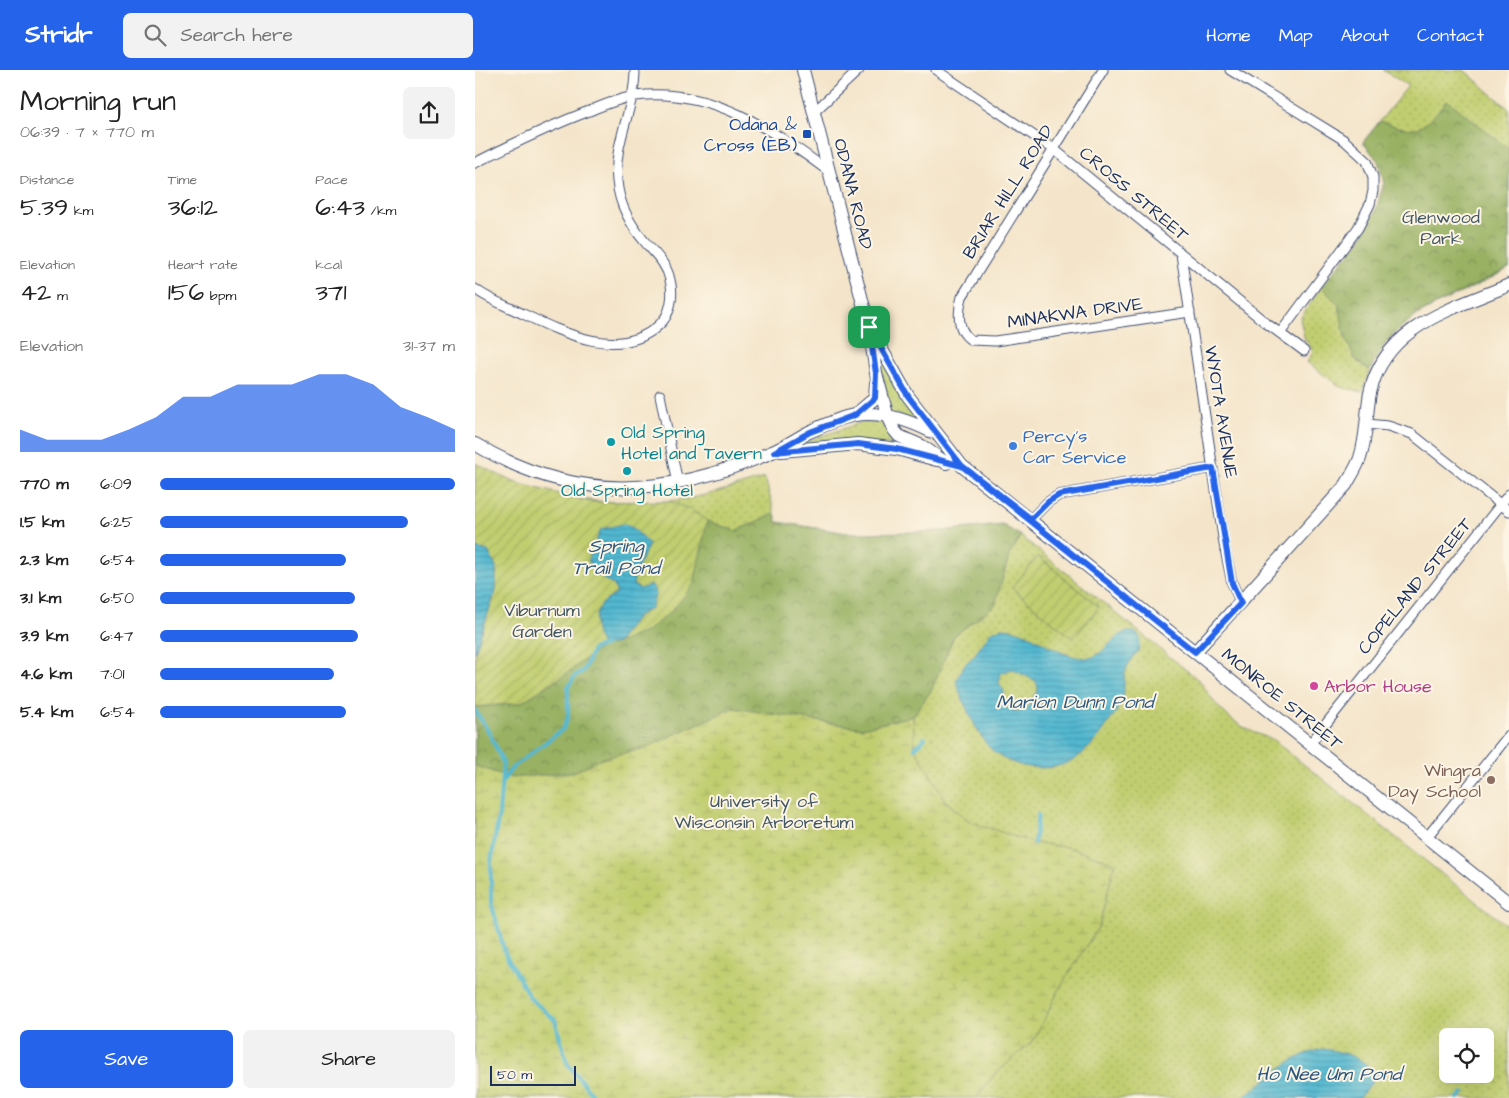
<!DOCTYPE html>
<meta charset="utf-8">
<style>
body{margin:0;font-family:"Architects Daughter",sans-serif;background:#f2f2f2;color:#222;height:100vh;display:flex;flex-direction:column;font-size:19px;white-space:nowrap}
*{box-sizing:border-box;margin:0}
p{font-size:16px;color:#767676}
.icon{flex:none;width:28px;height:28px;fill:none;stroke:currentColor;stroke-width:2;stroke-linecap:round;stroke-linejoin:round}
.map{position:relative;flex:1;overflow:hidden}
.sheet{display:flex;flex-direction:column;background:#fff;width:475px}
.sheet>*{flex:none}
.controls{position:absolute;left:964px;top:958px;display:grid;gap:10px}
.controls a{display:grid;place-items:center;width:55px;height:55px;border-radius:8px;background:#fff;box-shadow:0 5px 20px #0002;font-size:25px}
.scale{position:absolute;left:15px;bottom:12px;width:86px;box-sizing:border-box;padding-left:5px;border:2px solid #1b2f5e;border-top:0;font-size:14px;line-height:18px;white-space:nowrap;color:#1b2f5e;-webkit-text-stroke:4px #fcf5e5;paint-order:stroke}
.pin{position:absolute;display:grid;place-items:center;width:42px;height:42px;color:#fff;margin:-21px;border-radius:10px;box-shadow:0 2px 8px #0006}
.round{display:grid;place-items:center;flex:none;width:52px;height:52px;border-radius:8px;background:#f2f2f2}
.summary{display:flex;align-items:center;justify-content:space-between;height:85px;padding:0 20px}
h1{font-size:28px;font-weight:600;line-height:38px}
.stats{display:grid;grid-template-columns:repeat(3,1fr);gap:8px;height:85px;padding:5px 20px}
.stats div{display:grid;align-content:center}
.stats b{font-size:25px;font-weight:600}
.stats small{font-size:14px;font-weight:400}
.stats p{font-size:14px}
.chart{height:140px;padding:10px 20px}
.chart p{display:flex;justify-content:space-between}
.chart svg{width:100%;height:90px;margin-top:5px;fill:#2563eb;opacity:.7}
.primary-button{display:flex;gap:10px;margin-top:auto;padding:10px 20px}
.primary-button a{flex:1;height:58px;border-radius:8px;background:#2563eb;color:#fff;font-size:20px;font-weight:600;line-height:58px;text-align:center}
.primary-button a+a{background:#f2f2f2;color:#222}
ul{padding:0 20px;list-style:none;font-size:16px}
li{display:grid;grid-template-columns:80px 60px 1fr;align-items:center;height:38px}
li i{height:12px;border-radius:6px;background:#2563eb}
header{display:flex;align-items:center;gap:30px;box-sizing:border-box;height:70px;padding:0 25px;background:#2563eb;color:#fff}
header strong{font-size:24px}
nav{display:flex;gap:28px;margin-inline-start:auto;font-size:18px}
.search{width:350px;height:45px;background:#f2f2f2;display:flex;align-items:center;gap:12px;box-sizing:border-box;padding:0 18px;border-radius:8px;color:#767676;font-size:19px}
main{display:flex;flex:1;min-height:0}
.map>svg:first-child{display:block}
</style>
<header>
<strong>Stridr</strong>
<div class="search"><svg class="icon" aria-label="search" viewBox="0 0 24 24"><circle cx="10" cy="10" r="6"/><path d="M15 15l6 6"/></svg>Search here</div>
<nav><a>Home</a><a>Map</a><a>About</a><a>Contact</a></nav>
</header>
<main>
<section class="sheet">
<div class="summary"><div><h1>Morning run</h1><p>06:39 · 7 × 770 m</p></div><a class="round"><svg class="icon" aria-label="share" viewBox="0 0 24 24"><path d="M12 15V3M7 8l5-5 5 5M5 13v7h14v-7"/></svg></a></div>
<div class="stats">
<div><p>Distance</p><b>5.39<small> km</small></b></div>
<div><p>Time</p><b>36:12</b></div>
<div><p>Pace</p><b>6:43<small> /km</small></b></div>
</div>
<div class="stats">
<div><p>Elevation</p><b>42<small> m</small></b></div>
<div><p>Heart rate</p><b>156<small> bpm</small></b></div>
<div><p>kcal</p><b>371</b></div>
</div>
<div class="chart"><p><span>Elevation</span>31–37 m</p>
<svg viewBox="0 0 160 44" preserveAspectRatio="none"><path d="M0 44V33L10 38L20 38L30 38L40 33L50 27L60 17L70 17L80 11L90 11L100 11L110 6L120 6L130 11L140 22L150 27L160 33V44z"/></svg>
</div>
<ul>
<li><b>770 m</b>6:09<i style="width:100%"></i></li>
<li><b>1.5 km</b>6:25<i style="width:84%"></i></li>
<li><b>2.3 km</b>6:54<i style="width:63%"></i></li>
<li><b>3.1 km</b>6:50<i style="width:66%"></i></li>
<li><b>3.9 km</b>6:47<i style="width:67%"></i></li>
<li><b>4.6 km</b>7:01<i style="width:59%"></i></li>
<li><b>5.4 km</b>6:54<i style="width:63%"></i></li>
</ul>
<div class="primary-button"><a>Save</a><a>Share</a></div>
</section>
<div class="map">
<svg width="1034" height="1028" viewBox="0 0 1034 1028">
<defs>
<pattern id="grass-dots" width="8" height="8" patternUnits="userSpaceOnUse" patternTransform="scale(1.25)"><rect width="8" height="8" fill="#c1ce6f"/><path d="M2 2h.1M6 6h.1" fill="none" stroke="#a5b163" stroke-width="1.8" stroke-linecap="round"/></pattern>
<pattern id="forest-crowns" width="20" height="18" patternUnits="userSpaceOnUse" patternTransform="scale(1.25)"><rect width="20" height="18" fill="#98b162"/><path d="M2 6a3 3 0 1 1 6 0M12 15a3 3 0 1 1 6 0" fill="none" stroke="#7b9054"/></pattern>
<pattern id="wetland-marsh" width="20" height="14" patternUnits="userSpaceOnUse" patternTransform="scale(1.25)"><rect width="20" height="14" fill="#c1ce6f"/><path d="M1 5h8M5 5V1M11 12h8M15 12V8" fill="none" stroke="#a5b163"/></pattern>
<pattern id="garden-furrows" width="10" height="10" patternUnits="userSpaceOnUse" patternTransform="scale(1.25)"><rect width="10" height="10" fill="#c1ce6f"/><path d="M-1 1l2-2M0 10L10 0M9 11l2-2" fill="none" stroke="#a5b163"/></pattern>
<pattern id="water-rules" width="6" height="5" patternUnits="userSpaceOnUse" patternTransform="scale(1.25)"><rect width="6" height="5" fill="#52b8d0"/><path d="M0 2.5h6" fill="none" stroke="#4396ac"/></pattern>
</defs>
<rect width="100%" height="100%" fill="#fcf5e5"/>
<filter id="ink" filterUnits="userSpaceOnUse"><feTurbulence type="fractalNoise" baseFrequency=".02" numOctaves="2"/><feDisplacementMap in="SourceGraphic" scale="10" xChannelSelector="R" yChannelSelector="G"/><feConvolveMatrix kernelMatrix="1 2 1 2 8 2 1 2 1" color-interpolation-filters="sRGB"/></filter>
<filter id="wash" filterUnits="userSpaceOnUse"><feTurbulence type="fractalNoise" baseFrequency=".0096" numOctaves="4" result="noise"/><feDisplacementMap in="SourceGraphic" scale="20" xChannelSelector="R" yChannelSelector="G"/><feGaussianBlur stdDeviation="1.12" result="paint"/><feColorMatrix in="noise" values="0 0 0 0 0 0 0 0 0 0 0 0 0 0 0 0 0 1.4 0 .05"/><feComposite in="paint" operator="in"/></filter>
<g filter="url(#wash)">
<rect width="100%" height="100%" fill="#f4e5ca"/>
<path fill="url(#grass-dots)" stroke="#6e7e66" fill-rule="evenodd" d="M908,0H989L1034,39V198C971,237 910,239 888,322L865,317L832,292L838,282L829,267L825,249L846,217L886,169L901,140L909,113L903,91L888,72L933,16Z
M406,287L446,352L416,343L404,288Z
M388,352L409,353L428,374L328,375V372Z
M0,393C56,427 128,437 193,431C225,429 258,417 290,408L302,452L372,463L454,462L528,455L546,466L726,612C744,643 762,658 797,669L1034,857V1028H0ZM972,966H1010V1004H972Z"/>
<path fill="url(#forest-crowns)" stroke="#5a7060" d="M972,30L1034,79V198L942,244L914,268L894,300L880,289L870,267L864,235L846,217L886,169L901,140L909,113L903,91L888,72L905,51C943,65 947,61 972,30Z
M300,443L302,452L372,463L454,462L528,455L546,466L534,486L520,535L479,566L456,621L438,646L387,658L258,638L170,678L129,688L99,702L37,708L0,696V637L45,633L86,607L128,576L170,562L232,451L261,461Z"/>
<path fill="url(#wetland-marsh)" stroke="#6e7e66" d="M258,638L387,658L438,646L440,678L471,732L496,752L559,773L592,777L640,793L624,856L586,916L558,971L518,1006L501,1028H0V696L37,708L99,702L129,688L170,678Z"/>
<path fill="url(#garden-furrows)" stroke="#6e7e66" d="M0,393L38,412L116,432L194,431L216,440L232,451L219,514L196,542L170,562L142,573L162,546L176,538L165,519L158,515C161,496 173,477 158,458L113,490C120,502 126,509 139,515L142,523C137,528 129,531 126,536C118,550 120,564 128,576L86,607L45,633L0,637V582L21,520L13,481L0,478Z
M563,486L624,537L598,569L537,518Z"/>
<path fill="url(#water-rules)" stroke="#367497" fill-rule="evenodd" d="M149,454L158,458L174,474L160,504L158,515L165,519L177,515L181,524L176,538L162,546L142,573L128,576C120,565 116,547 126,535C130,530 137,528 142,523L139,515C126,509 120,502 113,490L126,459Z
M0,478L13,481L21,497V520L0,582Z
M526,558C557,558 579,587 610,588C630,590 639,558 659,562L665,567L664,580C655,590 649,599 649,613C649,618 649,624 648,628C644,637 638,647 632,655C624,668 608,686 594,692C569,704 531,697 513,676C501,661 487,630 481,611L490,594L498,587L516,562ZM537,599L561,611L563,619L550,641C539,643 535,640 528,631L529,621L524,613L526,603Z
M847,979C868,981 890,988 902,1006L884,1028H767C795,1008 812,987 847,979Z"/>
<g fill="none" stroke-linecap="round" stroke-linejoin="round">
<path stroke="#52b8d0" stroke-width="4" d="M0,640L15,664L28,693L24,744L16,792V832L30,883L55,928L80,950L92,993L120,1028
M440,678L450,668
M27,712L37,698L88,659L93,647V617L100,606L109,600L118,579L131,575
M559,773L563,745
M983,1028L988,1023"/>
</g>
</g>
<g filter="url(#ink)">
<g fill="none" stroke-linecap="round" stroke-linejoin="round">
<defs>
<path id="street" d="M461,0L580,80L791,253L829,281
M628,0L487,227C483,242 481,260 496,270L520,271L715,242
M755,0L869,70L892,91L898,107V121L895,134L883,158L806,262
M339,42L384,0
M0,93C37,74 75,56 114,41C129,35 145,28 161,26C233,17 298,59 353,101
M706,184L749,474L757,513L766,533
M0,219C13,229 29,235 44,242C86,262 144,292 184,255C196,245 199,225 195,210C192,194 180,184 170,172C156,156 144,134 142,111C138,73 160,38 160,0
M185,325L203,413
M892,354L913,356L937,364L1034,441
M556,449L573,432L584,425L738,398
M835,674L1034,424
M952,767L1034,665"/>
<path id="secondary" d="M328,0L394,257L401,303L413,348L419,360L424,366L447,376L471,393
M394,257L433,326L487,396L1034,833
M380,345L400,328L401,313
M0,374C100,434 193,427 297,382C310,377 322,368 334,362C347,356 366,347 380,345C406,341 435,351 457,362
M306,381L383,374L422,379L462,390
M720,582L871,415C876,406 882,397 885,388C892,367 891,344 895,323C910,255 978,239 1034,215"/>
</defs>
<use href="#street" stroke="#3c4a6e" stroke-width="11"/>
<use href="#secondary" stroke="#3c4a6e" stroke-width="14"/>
<use href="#street" stroke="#fff" stroke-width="9"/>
<use href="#secondary" stroke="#fff" stroke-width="12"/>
</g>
</g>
<g fill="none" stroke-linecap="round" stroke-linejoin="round" filter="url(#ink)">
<defs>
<path id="route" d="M394,257L401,303L400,328L380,345L335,362L299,382L383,374L422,379L487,396L720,582L766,533L757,513L738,398L584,425L573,432L556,449L487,396L433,326L394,257"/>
</defs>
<use href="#route" stroke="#fff" stroke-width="10"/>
<use href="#route" stroke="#2563eb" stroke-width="6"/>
</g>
<rect fill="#1a4fb4" stroke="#fcf5e5" stroke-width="2" x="327" y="59" width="10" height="10" rx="2.5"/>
<g fill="#0f9aa8" stroke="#fcf5e5" stroke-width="2">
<circle cx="136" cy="372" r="5"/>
<circle cx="152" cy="401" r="5"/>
</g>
<circle fill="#3f7fe0" stroke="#fcf5e5" stroke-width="2" cx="538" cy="376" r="5"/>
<circle fill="#d1479c" stroke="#fcf5e5" stroke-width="2" cx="839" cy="616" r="5"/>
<circle fill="#8d6e63" stroke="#fcf5e5" stroke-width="2" cx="1016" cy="710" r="5"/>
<g text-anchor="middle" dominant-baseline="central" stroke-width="4" stroke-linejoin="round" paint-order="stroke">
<g font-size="18" fill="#164399" stroke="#fcf5e5" text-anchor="end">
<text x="322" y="54">Odana &amp;<tspan x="322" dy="21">Cross (EB)</tspan></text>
</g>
<g font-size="18" fill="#1b2f5e" stroke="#fcf5e5">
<text transform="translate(533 122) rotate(-58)">BRIAR HILL ROAD</text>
<text transform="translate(378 124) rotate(76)">ODANA ROAD</text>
<text transform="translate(659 124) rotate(40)">CROSS STREET</text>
<text transform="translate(600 243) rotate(-8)">MINAKWA DRIVE</text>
<text transform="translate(746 342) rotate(81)">WYOTA AVENUE</text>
<text transform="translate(940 516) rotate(-51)">COPELAND STREET</text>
<text transform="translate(807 629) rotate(39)">MONROE STREET</text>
</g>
<g font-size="18" fill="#445762" stroke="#fcf5e5">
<text x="966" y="147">Glenwood<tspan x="966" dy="21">Park</tspan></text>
<text x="67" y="540">Viburnum<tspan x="67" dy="21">Garden</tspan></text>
<text x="289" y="731">University of<tspan x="289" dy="21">Wisconsin Arboretum</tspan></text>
</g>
<g font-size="18" fill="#0d838f" stroke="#fcf5e5" text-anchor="start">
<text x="146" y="362">Old Spring<tspan x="146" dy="21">Hotel and Tavern</tspan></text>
<text x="152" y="420" text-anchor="middle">Old Spring Hotel</text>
</g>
<g font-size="18" fill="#366cbe" stroke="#fcf5e5" text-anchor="start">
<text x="548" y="366">Percy's<tspan x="548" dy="21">Car Service</tspan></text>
</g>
<g font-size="18" fill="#b23c85" stroke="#fcf5e5" text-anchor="start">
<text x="849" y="616">Arbor House</text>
</g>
<g font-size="18" fill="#785e54" stroke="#fcf5e5" text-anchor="end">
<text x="1006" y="700">Wingra<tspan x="1006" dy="21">Day School</tspan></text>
</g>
<g font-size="19" font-style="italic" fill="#2c5880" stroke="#fcf5e5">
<text x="141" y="476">Spring<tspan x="141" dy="22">Trail Pond</tspan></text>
<text x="600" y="632">Marion Dunn Pond</text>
<text x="854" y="1004">Ho Nee Um Pond</text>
</g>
</g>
</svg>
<div class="controls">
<a><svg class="icon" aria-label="locate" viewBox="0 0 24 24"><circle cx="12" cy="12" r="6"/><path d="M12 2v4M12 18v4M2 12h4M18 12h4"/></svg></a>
</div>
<div class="scale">50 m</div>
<div class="pin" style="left:394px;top:257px;background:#1e9e55"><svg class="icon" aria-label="arrive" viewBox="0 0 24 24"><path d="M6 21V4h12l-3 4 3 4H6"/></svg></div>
</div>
</main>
